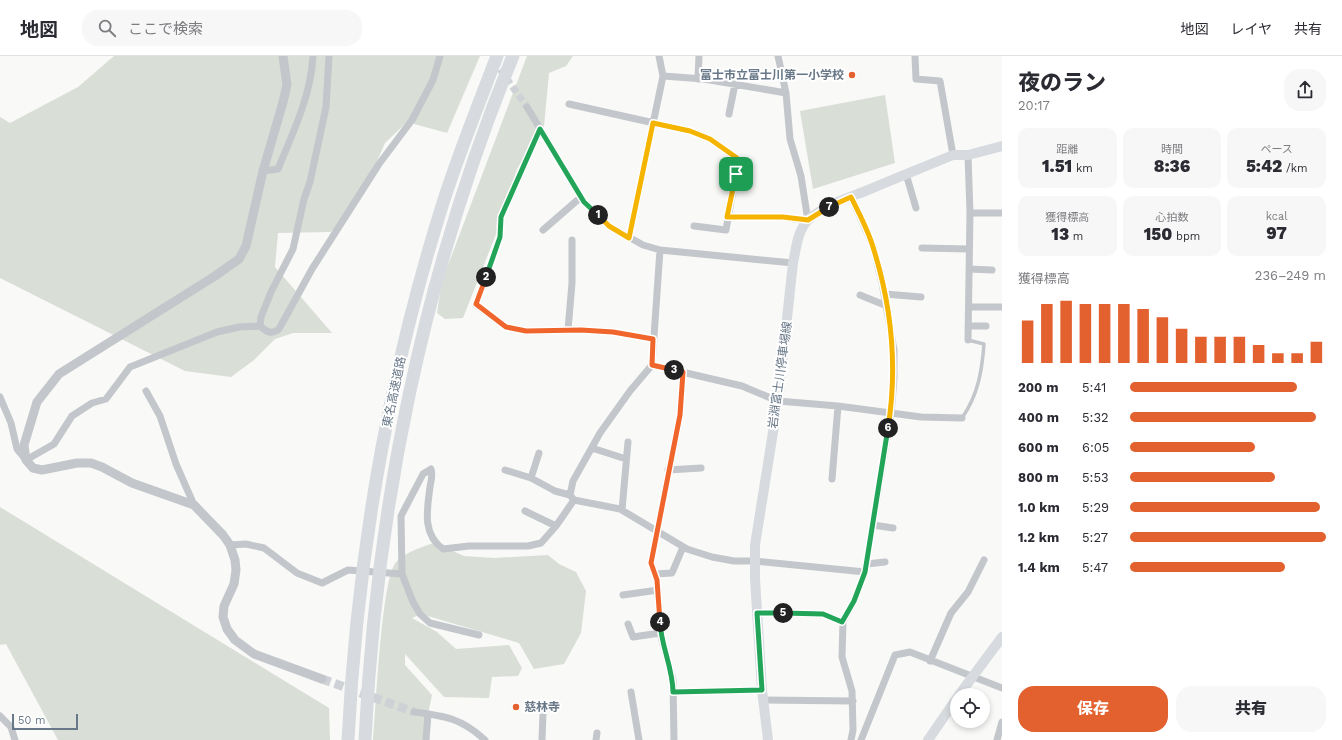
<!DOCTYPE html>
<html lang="ja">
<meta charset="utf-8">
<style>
body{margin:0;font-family:"Work Sans","Noto Sans JP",sans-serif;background:#f7f7f7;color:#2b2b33;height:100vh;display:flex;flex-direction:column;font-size:15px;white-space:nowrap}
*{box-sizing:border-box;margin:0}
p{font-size:13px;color:#7c7c81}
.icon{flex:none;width:22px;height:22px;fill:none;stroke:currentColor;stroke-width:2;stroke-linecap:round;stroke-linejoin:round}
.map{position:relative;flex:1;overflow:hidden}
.side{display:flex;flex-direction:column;background:#fff;width:340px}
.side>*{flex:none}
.tools{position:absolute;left:950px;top:632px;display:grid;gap:8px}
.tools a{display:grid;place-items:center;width:40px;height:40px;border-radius:50%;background:#fff;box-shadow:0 2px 6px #0003;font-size:20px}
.scale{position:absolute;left:12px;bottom:10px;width:66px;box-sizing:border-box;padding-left:4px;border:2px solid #697888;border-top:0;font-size:11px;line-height:14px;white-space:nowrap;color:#697888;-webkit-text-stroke:3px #fff;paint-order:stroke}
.pin{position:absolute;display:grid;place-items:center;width:34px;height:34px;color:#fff;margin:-17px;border-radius:8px;box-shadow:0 2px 6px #0006}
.km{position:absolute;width:20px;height:20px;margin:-10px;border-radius:50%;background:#222;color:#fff;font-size:11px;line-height:20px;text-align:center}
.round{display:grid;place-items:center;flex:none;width:42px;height:42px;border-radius:16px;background:#f7f7f7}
.headline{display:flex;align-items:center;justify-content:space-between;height:68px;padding:0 16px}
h1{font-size:22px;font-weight:800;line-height:30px}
.figures{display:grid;grid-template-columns:repeat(3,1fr);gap:6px;height:68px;padding:4px 16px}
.figures div{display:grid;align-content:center;border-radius:10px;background:#f7f7f7;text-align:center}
.figures b{font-size:17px;font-weight:800}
.figures small{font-size:11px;font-weight:400}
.figures p{font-size:11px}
.chart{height:112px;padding:8px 16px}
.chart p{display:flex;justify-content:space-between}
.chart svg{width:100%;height:72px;margin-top:4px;stroke:#e3612e;stroke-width:6}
.action{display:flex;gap:8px;margin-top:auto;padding:8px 16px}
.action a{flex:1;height:46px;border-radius:16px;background:#e3612e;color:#fff;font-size:16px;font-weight:800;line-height:46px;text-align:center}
.action a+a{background:#f7f7f7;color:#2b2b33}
ul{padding:0 16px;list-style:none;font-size:13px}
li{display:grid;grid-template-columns:64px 48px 1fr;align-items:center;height:30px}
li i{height:10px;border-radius:5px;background:#e3612e}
header{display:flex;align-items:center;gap:24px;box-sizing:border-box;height:56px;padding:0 20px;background:#fff;border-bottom:1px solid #e1e1e2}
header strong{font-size:19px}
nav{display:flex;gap:22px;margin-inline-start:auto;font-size:14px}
.search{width:280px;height:36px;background:#f7f7f7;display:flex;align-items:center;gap:10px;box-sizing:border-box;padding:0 14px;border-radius:16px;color:#7c7c81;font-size:15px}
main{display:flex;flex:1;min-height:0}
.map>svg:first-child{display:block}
</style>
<header>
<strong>地図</strong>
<div class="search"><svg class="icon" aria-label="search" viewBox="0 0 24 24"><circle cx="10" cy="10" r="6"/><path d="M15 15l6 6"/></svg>ここで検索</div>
<nav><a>地図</a><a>レイヤ</a><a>共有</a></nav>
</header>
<main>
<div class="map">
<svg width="1002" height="684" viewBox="0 0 1002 684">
<rect width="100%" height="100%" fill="#f9f9f7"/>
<path fill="#d9ded6" d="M114,0H480L447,77L407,66L385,87L374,112L346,166L330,176L278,177L275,211L332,277H293L275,283L254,304L231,321L185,315L0,222V61L10,67L78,31Z
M527,0H573L566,10L549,17L544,70L517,113L496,178L463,262L445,263L437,257L442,225Z
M885,39L895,107L813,133L800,55Z
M0,451L329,652L330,684H58L6,588L0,589Z
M434,487L464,500L494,502L548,499L559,508L576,516L586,535L581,577L564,608L534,613L519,587L421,558L412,562L437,576L456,593L509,589L522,612L518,620L492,621L489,642L444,641L405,598V609L432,639L428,658L426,684H373C376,654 381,524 396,506C405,496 422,491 434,487Z"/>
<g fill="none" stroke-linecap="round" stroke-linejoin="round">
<path stroke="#ced2d6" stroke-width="7" stroke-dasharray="7 3.5" stroke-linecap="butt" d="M494,5L527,51"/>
<path stroke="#ced2d6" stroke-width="9" stroke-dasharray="9 4.5" stroke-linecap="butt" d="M322,623L414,656"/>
<path stroke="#c3c6cb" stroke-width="3.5" d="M962,362C978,339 982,315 984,288L968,284"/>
<path stroke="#c3c6cb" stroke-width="7" d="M329,0L326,51L310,126L304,143L293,193L271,236L261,261L260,270C267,276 271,279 279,273L312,213L379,108L412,64L433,24L440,0
M915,0L916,23L940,25L953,99
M663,20L704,23L786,37
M698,23L699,0
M569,48L690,75L710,83L737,102L736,118L726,174L694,170
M527,51L584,146L609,170L643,189L660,194L793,207
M729,58L735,28
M540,73L501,161L500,181L476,249L506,271L526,275L581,274L613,276L653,283
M968,99L970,157L968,284
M263,115L278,113C293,76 311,40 313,0
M906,118L916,152
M970,157H1002
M727,161H783L808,165L801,120L790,83L786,37L778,0
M543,174L581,141
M629,182L663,20L659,0
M922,192L969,193
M660,194L652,309L630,335L600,377L573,425L570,439L574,444L620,453L687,493L712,501L734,505H755L865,516
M969,213L992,214
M885,238L921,241
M860,239L887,250
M969,251H1002
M968,270H986
M568,274L572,227V184
M652,309L742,330L778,345L838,350L921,361L962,362
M146,335L160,360L176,408L194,449
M0,341L11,367L17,393L26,404L54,388L72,360L92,347L106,343L130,311L217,276L239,271L260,270
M592,392L626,403
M505,414L531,422L555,435L570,439
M668,414L701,412
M531,422L539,397
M832,423L838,350
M622,454L628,386
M525,455L556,470
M873,469L893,472
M230,489L246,488L264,492L297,517L322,527L348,514L402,518
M867,508L885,506
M655,518L672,517L683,491
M623,539L658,534
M757,557L823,558L843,566
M628,568L633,581L660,577
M479,579L430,567L420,558L413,546L402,518L401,460L423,418L431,413C433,420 431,424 430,431C427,454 422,478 443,493L469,490H528L541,487L556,470L574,444
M930,605L951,557L968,536L984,504
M631,636L639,684
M673,636L762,634
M763,644L853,645
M414,656C445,660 461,662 485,684
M0,660L11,671L15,684
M426,684L428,658
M542,684L543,657
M596,684L597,677
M674,684L673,624L661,581L657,524L651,507L680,359L683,316
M851,684L853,674L852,635L842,601L843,566L854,545L865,516L891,357L894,323V294L882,227L873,190L851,141
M861,684L895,599L910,596L1002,632
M997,684L1002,666"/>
<path stroke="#c3c6cb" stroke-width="9" d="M283,0L287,29L283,46L263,115L246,190L239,203L215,220L59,318L37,346L24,389L26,404L33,412L42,414L77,407H91L102,411L132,427L194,449L223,479L230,489L235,504L236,514L234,528L224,550L223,561L227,573L235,584L254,598L322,623"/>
<path stroke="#d7dbdf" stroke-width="10" d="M959,639L1002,581
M768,684L762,634L755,523V489L778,345L793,207C796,194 797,175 808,164C823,150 848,142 868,134C896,122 924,111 953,99H968L1002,90
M928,684L957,642"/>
<path stroke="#d7dbdf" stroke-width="13" d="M348,684C357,503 388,322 442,150C458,99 478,50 497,0
M365,684C376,451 424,217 513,0"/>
</g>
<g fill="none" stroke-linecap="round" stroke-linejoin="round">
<defs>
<path id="split-1" d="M598,159L609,170L629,182L653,67L690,75L710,83L737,102L736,118"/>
<path id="split-2" d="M486,221L500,181L501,161L540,73L584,146L598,159"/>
<path id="split-3" d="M486,221L476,248L506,271L526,275L581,274L613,276L653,283L652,309L674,314"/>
<path id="split-4" d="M660,566L657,524L651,507L680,359L683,316L674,314"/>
<path id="split-5" d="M660,566C661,590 673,612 673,636L762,634L757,557H783"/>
<path id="split-6" d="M783,557L823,558L842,566L854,545L865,516L888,372"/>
<path id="split-7" d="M829,151L851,141C859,157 868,174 873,191C892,251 898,309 888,372"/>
<path id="split-8" d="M736,118L727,161H783L808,164L829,151"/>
</defs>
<use href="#split-1" stroke="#fff" stroke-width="8"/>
<use href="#split-2" stroke="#fff" stroke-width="8"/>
<use href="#split-3" stroke="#fff" stroke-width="8"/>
<use href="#split-4" stroke="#fff" stroke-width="8"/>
<use href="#split-5" stroke="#fff" stroke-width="8"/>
<use href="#split-6" stroke="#fff" stroke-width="8"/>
<use href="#split-7" stroke="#fff" stroke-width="8"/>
<use href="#split-8" stroke="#fff" stroke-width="8"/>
<use href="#split-1" stroke="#f5b400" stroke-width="5"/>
<use href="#split-2" stroke="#22a559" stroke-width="5"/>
<use href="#split-3" stroke="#f0652b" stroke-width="5"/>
<use href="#split-4" stroke="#f0652b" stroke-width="5"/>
<use href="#split-5" stroke="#22a559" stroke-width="5"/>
<use href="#split-6" stroke="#22a559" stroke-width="5"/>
<use href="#split-7" stroke="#f5b400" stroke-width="5"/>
<use href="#split-8" stroke="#f5b400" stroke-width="5"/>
</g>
<g fill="#e3612e" stroke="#fff" stroke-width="1.5">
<circle cx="852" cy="19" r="4"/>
<circle cx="516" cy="651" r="4"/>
</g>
<g text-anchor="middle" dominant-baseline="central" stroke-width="4" stroke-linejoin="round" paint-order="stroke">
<g font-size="12" font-weight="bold" fill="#697888" stroke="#fff" text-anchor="end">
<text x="844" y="19">富士市立富士川第一小学校</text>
<text x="524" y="651" text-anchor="start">慈林寺</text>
</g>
<g font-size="12" fill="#697888" stroke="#fff">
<text transform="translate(780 319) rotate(-82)">岩淵富士川停車場線</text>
<text transform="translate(394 336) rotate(-78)">東名高速道路</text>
</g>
</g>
</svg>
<div class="tools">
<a><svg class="icon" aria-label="locate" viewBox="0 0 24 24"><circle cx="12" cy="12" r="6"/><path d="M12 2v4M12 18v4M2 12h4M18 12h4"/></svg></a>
</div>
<div class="scale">50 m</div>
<div class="pin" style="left:736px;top:118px;background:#1e9e55"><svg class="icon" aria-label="arrive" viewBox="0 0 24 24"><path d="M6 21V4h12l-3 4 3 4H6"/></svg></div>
<b class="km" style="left:598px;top:159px">1</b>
<b class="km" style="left:486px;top:221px">2</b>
<b class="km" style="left:674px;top:314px">3</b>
<b class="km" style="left:660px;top:566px">4</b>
<b class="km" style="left:783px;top:557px">5</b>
<b class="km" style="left:888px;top:372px">6</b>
<b class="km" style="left:829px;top:151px">7</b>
</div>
<section class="side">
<div class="headline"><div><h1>夜のラン</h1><p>20:17</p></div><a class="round"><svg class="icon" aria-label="share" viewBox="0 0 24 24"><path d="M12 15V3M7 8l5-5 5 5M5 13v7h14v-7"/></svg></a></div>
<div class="figures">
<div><p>距離</p><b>1.51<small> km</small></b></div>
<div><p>時間</p><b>8:36</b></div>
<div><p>ペース</p><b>5:42<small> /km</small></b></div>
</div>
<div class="figures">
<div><p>獲得標高</p><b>13<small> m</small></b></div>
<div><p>心拍数</p><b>150<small> bpm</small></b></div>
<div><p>kcal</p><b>97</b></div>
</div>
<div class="chart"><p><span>獲得標高</span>236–249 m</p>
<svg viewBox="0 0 160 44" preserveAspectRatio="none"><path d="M5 44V18M15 44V8M25 44V6M35 44V8M45 44V8M55 44V8M65 44V11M75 44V16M85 44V23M95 44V28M105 44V28M115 44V28M125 44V33M135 44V38M145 44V38M155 44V31"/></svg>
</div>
<ul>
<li><b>200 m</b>5:41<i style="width:85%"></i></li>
<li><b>400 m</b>5:32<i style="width:95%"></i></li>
<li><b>600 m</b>6:05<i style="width:64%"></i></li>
<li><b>800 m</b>5:53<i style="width:74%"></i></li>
<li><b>1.0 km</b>5:29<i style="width:97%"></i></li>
<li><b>1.2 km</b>5:27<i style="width:100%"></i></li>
<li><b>1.4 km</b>5:47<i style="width:79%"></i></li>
</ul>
<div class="action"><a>保存</a><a>共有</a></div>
</section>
</main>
